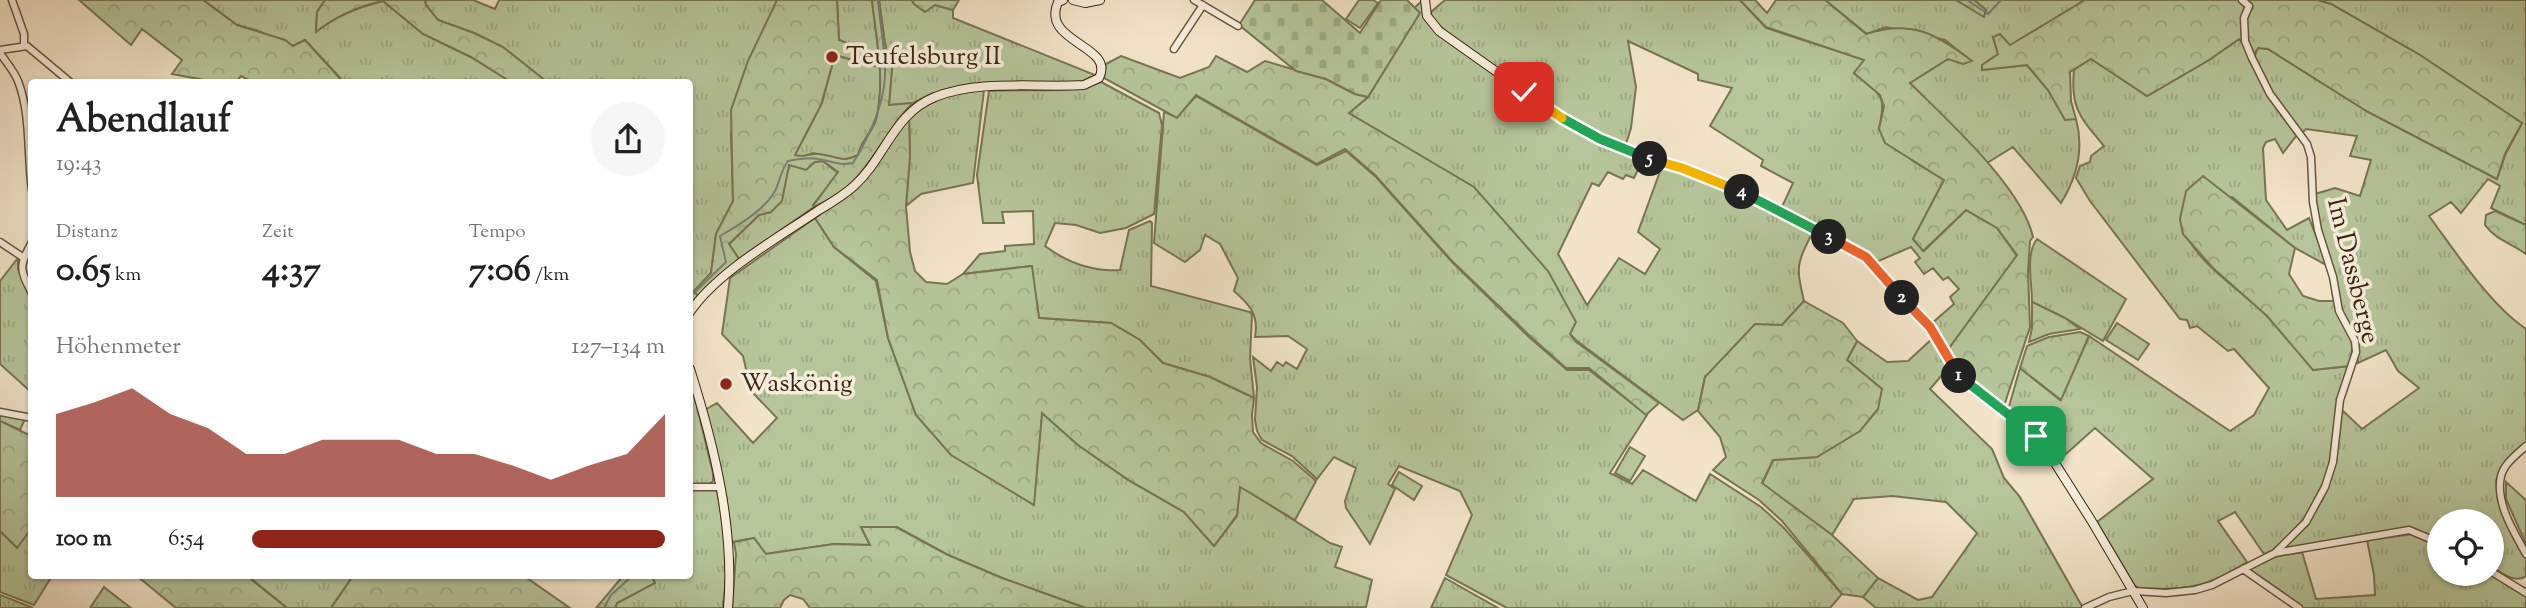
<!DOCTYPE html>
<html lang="de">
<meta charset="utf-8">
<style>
body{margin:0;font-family:"Sorts Mill Goudy",serif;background:#f6f6f6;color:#202124;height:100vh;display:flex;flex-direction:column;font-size:26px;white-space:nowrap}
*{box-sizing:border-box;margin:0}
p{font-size:23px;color:#757577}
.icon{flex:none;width:38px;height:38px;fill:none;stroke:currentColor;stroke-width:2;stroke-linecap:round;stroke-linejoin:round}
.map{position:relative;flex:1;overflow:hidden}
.sheet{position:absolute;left:28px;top:79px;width:665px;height:500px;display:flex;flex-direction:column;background:#fff;border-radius:7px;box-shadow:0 2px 5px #0004}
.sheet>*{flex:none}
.fabs{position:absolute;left:2427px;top:509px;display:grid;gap:14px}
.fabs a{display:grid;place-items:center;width:77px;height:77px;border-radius:50%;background:#fff;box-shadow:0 2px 5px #0004;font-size:35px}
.pin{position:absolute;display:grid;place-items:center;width:60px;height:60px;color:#fff;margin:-30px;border-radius:14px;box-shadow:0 4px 10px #0006}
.km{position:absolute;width:35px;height:35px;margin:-18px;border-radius:50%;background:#222;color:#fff;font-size:19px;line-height:35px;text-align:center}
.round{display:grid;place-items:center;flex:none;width:74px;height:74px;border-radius:37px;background:#f6f6f6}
.summary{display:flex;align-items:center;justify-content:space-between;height:119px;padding:0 28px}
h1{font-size:38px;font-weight:800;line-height:52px}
.stats{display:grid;grid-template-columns:repeat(3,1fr);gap:10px;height:119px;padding:7px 28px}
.stats div{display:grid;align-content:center}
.stats b{font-size:35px;font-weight:800}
.stats small{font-size:19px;font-weight:400}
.stats p{font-size:19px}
.chart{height:196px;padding:14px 28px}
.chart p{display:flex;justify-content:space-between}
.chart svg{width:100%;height:126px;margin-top:7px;fill:#8f2418;opacity:.7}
ul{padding:0 28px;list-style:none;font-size:23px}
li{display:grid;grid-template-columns:112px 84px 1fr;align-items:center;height:52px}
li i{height:18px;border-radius:9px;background:#8f2418}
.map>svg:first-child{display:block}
</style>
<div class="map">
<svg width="2526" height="608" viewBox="0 0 2526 608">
<defs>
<pattern id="grass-tufts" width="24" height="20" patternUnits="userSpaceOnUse" patternTransform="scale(1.75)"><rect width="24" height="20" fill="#b6c59a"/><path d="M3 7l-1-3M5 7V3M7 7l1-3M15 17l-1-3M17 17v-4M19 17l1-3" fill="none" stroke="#9da984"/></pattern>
<pattern id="forest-crowns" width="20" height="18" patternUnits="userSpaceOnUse" patternTransform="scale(1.75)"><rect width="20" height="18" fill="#b6c59a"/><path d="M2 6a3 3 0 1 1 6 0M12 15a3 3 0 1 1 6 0" fill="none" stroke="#9da984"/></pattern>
<pattern id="cemetery-stones" width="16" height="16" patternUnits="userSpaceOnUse" patternTransform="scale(1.75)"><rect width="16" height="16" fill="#b6c59a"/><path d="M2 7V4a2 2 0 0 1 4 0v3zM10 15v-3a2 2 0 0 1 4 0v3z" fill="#9da984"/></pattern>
</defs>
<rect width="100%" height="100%" fill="#f3e4c9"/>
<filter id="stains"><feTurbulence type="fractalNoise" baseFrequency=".00286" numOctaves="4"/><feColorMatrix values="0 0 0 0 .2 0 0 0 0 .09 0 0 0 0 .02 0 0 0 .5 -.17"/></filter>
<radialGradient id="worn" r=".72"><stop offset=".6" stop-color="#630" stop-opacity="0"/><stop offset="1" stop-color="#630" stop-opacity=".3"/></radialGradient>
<path fill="url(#grass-tufts)" stroke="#787554" stroke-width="2" d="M203,0H325L317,12L316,31C336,16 359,7 383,1L423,34L471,57L511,82H344L305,40L293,46L256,30L237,25Z
M425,0H473L495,9L499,0H777L731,133L733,201L716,234L711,273L694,291L698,296L690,306V82H547L503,47L474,33L438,20L426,5Z
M837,0H872C876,38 885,77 877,116C875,130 861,140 858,155L848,160L813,153L802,157L795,155L822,103L835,55L875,66L873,53L839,40Z
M879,0H912L914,4L935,5L953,10V18L1095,75L1081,82L953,88L931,94L913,103L889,105L893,56L886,51Z
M1445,0H1740L1766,28L1865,60L1854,73C1881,96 1887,93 1879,129L1913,161L1944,180L1913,239L1924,251L1966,210L1997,228L2017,256L1947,351L1931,324L1954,304L1950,297L1959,289L1948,277L1943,280L1933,268L1924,274L1915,262L1920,258L1911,247L1876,262L1865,252L1781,209L1793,183L1761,166L1763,160L1710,126L1732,88L1698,80V74L1628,41L1636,87L1631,128L1625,147C1560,119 1504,73 1446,31L1432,19L1431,12Z
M1825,0H1956L1986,10L1974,0H2085L2010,46L1993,37L1998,54L1983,70L2027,65L2048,90L2065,119H2076C2084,148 2077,177 2061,203L2013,147L1987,163L1910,83L1948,59L1970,60L1945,40L1886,27L1867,34Z
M2317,0H2526V225L2491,208L2500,186L2488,179L2461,213L2451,202L2429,216C2455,251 2490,305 2526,329V444L2503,465L2496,481L2498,501L2526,559V576C2515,584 2502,573 2492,567V522H2440L2439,540L2412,528L2286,549L2284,546L2326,489L2342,410L2362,429L2419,388L2398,371L2386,350L2358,363C2357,335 2346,330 2339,307C2328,270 2320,232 2315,194L2335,188L2360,196L2371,160L2350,156L2357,136L2306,129L2301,134L2284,113L2254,58L2258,48L2268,49L2368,112L2497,179L2505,155L2522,123L2418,54L2331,4Z
M1422,1L1426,21L1545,111L1643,159L1634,178L1626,175L1623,179L1608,172L1599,186L1592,183L1558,254L1587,305L1619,258L1645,274L1660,249L1638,232L1662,166L1747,197L1813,232C1796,263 1796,267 1804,301L1782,325L1705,377L1698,410L1683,420L1577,341L1349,113L1368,97L1419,13L1414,8Z
M2239,39L2243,43L2262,84L2297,135L2283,153L2275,139L2266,142L2263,148L2266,200L2287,230L2309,218L2328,266L2295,248L2232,197L2180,219C2189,259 2239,288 2267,316C2284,332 2298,352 2313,370L2349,366C2338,424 2328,531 2264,554L2235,512L2218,521L2247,562C2208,587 2186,591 2139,588L2135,586L2097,522L2153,479L2095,428L2057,462L2039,434L2008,410L2020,368L2060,400L2089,336L2230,431L2254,415L2269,388L2234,349L2228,351L2197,326L2190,328L2187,320L2180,319L2090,201L2076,178L2080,166L2090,162L2091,156L2104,146C2081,118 2070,109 2074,70L2091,58L2147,96L2209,60Z
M1101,82L1159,113L1162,125L1154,214L1126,228L1100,233L1076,225L1055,223L1045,246C1068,263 1092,272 1120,270L1129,230L1150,221L1152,223L1151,286L1250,312L1252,315L1250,358L1254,398L1210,377L1163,363L1140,340L1111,323L1039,318L1031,266L963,274L980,254L1005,251V246L1034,244L1033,211L1002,212L1004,223H983L977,175L989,91C1026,88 1066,95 1101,82Z
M984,90L973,183L921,194L906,206L910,156L909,116C931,99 956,93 984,90Z
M1196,96L1317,165L1346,151L1376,177L1452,262L1529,337L1567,370H1589L1647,415L1610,473L1632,484L1643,470L1696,501L1710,474L1761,507L1783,527L1842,594L1830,608H1507L1446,575L1472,515L1460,491L1399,466L1388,484L1395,489L1370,544L1346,508L1345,501L1356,468L1334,457L1317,479L1292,456L1262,440L1257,431L1255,420L1257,387L1253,357L1271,371L1277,362L1283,366L1286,362L1297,369L1307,349L1288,336L1255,337C1259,315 1250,305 1234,291L1238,278L1220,244L1205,235L1200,250L1185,262L1154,243L1164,112L1177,117Z
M823,161L838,173L813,205L814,207L739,259L729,244L759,215L771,212L785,180L789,165Z
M815,218L834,247L876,281L888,338L916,415L952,455L1033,504L1042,413L1078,445L1128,480L1184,512L1214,546L1237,516L1240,486L1330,543L1342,547L1335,567L1372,580L1366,607L1086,608L1002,578L948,555L897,527H861L870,545L834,544L766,554L754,538L732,542L705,410L717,403L753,443L777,418L751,391L743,356L722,334L730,278Z
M2037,239L2126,299L2103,341L2065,318L2032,302C2032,282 2025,255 2037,239Z
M18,258V269L31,300V392L0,364V281Z
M1933,338L1948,368L1930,389L1992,449L2004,478L2020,497L2083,608H1876L1863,597L1878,578L1918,600L1932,597L1977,533L1946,502L1892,496L1854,499L1832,535L1762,484L1773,460L1817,457L1882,389L1847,360L1857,341L1887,362L1908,361Z
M690,378L713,473V481L708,485H690Z
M0,413L25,419L20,430L0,421Z
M2506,482L2526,500V544L2506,499Z
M717,489L728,554L723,608H615L617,603L654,583L652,576H690V490Z
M31,529L32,576H52L34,605L0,592V531Z
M2413,534L2439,547L2440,574H2491L2514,587L2526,588V608H2303L2247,568L2278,556L2302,552L2316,599L2375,595L2374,575L2367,540Z
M248,576H353L331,608H287Z
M1445,578L1498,608H1431Z
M104,587L105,588L131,608H90Z
M0,595L33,608H0Z"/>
<path fill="url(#forest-crowns)" stroke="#787554" stroke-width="2" d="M79,0H203L237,25L285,40L293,46L305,40L343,82H253L241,76L236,82L210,81L172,74L182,60L142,29L131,45Z
M325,0H425L426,5L438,20L474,33L503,47L547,82H511L471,57L423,34L383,1C359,6 335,17 316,32L317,12Z
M777,0H837L839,40L873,53L875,66L835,55L821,105L795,155C804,158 809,153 818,154C836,155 840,164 858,155C861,140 875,130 877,116C885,77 876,38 872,0H879L886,51L893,55L889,105L913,103C886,128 873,168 843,191C835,197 823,202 814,207L813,206L838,172L823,161L815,162L806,170L789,165L782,201L771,212L759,215L729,244L739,259L698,296L694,291L711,273L716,234L733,201L731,110L748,61Z
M912,0H959L953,10L935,5L925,12L914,4Z
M1740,0H1755L1767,13L1776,0H1825L1866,34C1911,19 1937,34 1972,61L1963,64L1948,59L1910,83C1947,120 2022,187 2033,237L2030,241L2028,272L2030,327L2003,409L1960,374L1947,351L2017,255L1997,228L1966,210L1923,251L1913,239L1944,180L1885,143L1879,129L1884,106L1880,95L1854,73L1864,60L1766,27Z
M1956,0H1974L1986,10L1984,17Z
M2085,0H2317L2331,4L2420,55L2522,123L2505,154L2497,179L2368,112L2268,49L2258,48L2254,54L2239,39L2209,60L2147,96L2091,59L2070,72L2071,101L2076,119L2065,120L2048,90L2027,65L1982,70V65L1998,54L1993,37L2000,34L2010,45Z
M1121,56L1180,78L1209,67L1216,56L1247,72L1265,61L1326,79L1355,94L1368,97L1349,113L1474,187L1548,271L1576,322L1570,334L1575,341L1659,403L1646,415L1589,368H1566L1532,338L1452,261L1375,175L1345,149L1317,164L1196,95L1177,118L1104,78L1106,64Z
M909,116L910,156L906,206L910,252L915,271L926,282L947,284L963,274L1032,266L1039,318L1111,323L1140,340L1163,363L1210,377L1254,398L1252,415L1253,432L1261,443L1293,461L1316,481L1295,520L1240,487L1237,515L1214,546L1184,512L1127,479L1078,445L1042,413L1034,505L951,455L916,415L888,338L877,280L834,247L815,218L849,194Z
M2203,176L2295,248L2289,274L2303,296L2319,301H2335C2346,327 2358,338 2349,366L2313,370L2267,316L2213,268L2183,234L2180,219L2186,191Z
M2495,211L2526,225V254C2511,243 2496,240 2485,225L2486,215Z
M1804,301L1843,323L1857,341L1847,360L1882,389L1878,409L1860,431L1817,457L1773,460L1762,483L1832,535L1878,578L1863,597L1842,594L1782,521L1759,500L1713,470L1726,457L1720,437L1698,411L1705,377L1755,324L1782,325Z
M2032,302L2065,318L2080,329L2049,334L2029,342L2032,328Z
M2080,332L2089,336L2061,400L2020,368L2027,346L2049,337Z
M0,421L31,436V529L17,548L0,531Z
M861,527H896L948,555L1002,578L1085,608H810L803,599L790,595L784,600L780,608H732L736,554L734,542L754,538L766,554L834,544L870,545Z
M137,576H247L287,608H176Z
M353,576H524L570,608H331Z
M623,576H652L655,583L617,603L615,608H596Z"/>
<path fill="url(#cemetery-stones)" stroke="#787554" stroke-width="2" d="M1255,0H1322L1360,33L1381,0H1407L1420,13L1368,97L1355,94L1326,79L1296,71L1239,25Z"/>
<path fill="#b6c59a" stroke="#787554" stroke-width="2" d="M1359,0H1373L1378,3L1360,28L1346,19Z
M2117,323L2149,344L2138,360L2106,340Z
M1630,447L1645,456L1630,481L1615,473Z
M1399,472L1422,486L1414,500L1392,485Z"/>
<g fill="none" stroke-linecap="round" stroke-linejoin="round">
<path stroke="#788078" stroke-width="2" d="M1967,0L1988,14L2001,0
M690,297L726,262L720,236C738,226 765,209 775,191C780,181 781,170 788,161C798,159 808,157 818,159C832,161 838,166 853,163C869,137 883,108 885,77C886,52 880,25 878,0
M604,608L611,595L632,576"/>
<defs>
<path id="street" d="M12,0L24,34V45
M1194,0L1238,26
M2242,0L2249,6L2244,18L2245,41L2252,58L2270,94L2307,144L2311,157L2313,202L2318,230L2333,277L2339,311L2355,341L2356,352L2340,400L2333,462L2325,487L2306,522L2275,553
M1174,49L1203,5
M0,50L27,46L70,82
M0,53C6,62 14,71 18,81C31,114 27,155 32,190
M0,242L24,258
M32,242C19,266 19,269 32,293
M0,412L32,418
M2526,446C2517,454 2504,464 2501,476C2495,503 2514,532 2526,554
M690,487H720
M2243,569L2299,608
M2492,572L2526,593
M2085,608L2109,597L2133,591L2166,593L2195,590L2212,585L2275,553L2409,530L2440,543"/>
<path id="secondary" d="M1073,0L1085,3L1100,0
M1425,0L1427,16L1439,31L1562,118L1600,139L1627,151L1682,168L1748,195L1866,257L1930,327L1953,369L1963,381L2041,441L2091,520L2143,608
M690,312C718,271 778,238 819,210C831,203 844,195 854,186C885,158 894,113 935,97C978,79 1037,88 1084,85L1099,78C1116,45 1040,43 1058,2L1063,0
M690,369C714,445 735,529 728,608"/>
</defs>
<use href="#street" stroke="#69553c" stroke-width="9"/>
<use href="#secondary" stroke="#3b250d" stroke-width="10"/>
<use href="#street" stroke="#f7eddc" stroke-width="6"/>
<use href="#secondary" stroke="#f7eddc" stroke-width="8"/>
</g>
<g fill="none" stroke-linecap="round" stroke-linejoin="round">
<defs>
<path id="split-1" d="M1959,376L2036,436"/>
<path id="split-2" d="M1902,298L1930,327L1959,376"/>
<path id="split-3" d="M1829,237L1866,257L1902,298"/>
<path id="split-4" d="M1742,192L1829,237"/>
<path id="split-5" d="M1650,159L1682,168L1742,192"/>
<path id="split-6" d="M1562,118L1600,139L1650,159"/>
<path id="split-7" d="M1524,92L1562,118"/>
</defs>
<use href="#split-1" stroke="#fff" stroke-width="14"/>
<use href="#split-2" stroke="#fff" stroke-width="14"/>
<use href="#split-3" stroke="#fff" stroke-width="14"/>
<use href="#split-4" stroke="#fff" stroke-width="14"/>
<use href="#split-5" stroke="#fff" stroke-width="14"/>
<use href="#split-6" stroke="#fff" stroke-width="14"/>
<use href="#split-7" stroke="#fff" stroke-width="14"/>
<use href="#split-1" stroke="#22a559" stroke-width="9"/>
<use href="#split-2" stroke="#f0652b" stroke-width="9"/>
<use href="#split-3" stroke="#f0652b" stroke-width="9"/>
<use href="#split-4" stroke="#22a559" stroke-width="9"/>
<use href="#split-5" stroke="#f5b400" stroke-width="9"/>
<use href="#split-6" stroke="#22a559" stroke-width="9"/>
<use href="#split-7" stroke="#f5b400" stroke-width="9"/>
</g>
<g fill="#8f2418" stroke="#f7eddc" stroke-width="2.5">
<circle cx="832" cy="57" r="7"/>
<circle cx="726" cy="384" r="7"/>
</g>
<g text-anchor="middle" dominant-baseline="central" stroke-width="7" stroke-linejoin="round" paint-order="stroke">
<g font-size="26" fill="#3b250d" stroke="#f7eddc" text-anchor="start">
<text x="846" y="57">Teufelsburg II</text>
<text x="740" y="384">Waskönig</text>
</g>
<g font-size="26" fill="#3b250d" stroke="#f7eddc">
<text transform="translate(2352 271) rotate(76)">Im Dassberge</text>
</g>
</g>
<rect width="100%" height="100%" filter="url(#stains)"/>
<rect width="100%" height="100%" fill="url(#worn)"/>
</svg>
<div class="fabs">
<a><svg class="icon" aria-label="locate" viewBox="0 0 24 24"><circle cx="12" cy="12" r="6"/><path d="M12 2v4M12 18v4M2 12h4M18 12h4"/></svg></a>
</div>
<div class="pin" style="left:2036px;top:436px;background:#1e9e55"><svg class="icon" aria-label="arrive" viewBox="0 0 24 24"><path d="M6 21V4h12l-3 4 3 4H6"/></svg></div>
<div class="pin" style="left:1524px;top:92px;background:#d93025"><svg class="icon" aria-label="check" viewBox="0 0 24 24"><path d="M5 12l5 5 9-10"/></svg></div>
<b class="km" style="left:1959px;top:376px">1</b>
<b class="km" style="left:1902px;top:298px">2</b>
<b class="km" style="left:1829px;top:237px">3</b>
<b class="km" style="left:1742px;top:192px">4</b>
<b class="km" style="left:1650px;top:159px">5</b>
<section class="sheet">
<div class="summary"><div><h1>Abendlauf</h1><p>19:43</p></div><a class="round"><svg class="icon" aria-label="share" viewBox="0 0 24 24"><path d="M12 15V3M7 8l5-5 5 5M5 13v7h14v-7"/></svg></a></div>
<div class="stats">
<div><p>Distanz</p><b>0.65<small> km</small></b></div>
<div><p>Zeit</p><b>4:37</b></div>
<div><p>Tempo</p><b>7:06<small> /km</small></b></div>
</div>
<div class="chart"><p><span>Höhenmeter</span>127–134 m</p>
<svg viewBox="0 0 160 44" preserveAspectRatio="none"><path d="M0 44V15L10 11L20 6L30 15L40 20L50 29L60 29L70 24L80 24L90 24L100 29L110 29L120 33L130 38L140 33L150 29L160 15V44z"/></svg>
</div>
<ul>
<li><b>100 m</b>6:54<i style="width:100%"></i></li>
</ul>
</section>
</div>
